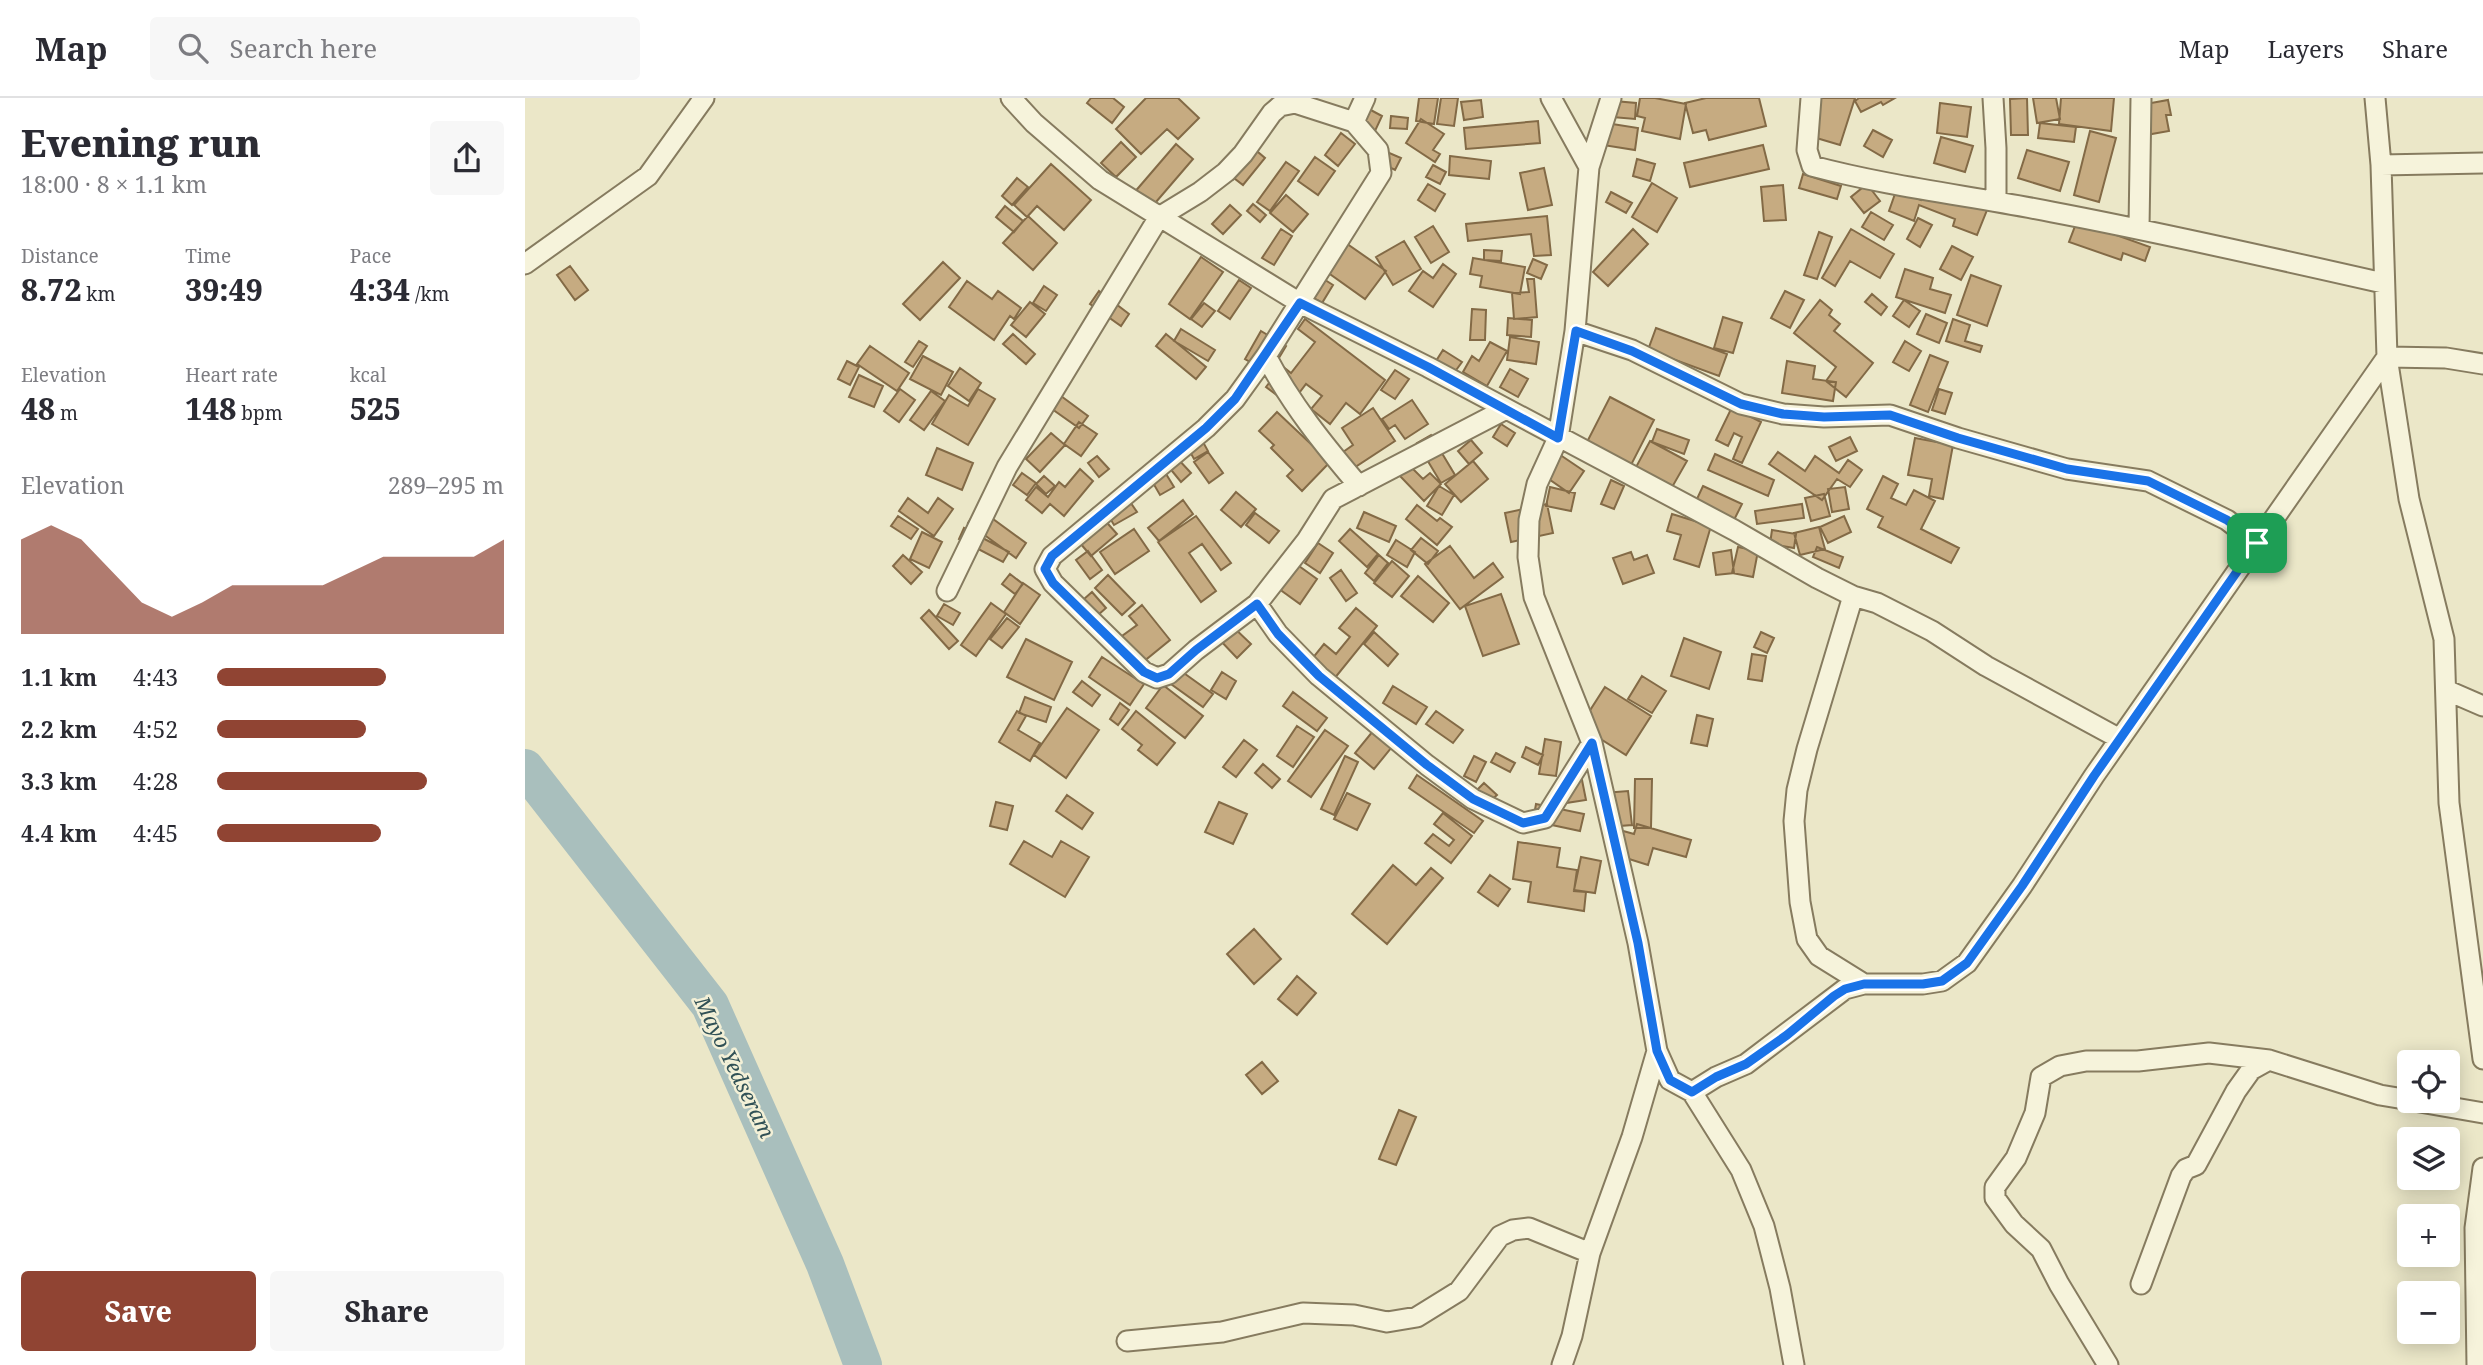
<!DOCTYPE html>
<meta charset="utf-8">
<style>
body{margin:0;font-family:"Noto Serif",serif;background:#f7f7f7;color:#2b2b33;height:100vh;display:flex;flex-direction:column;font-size:26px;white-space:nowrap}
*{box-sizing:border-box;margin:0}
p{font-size:23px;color:#7c7c81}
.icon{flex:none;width:38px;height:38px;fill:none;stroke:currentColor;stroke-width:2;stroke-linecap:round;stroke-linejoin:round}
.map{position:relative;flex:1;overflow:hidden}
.panel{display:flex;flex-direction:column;background:#fff;width:525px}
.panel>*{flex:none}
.fabs{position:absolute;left:1872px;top:952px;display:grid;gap:14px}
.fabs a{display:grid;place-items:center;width:63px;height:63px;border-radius:7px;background:#fff;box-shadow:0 4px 18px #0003;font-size:35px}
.pin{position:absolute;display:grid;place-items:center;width:60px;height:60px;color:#fff;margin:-30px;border-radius:14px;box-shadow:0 4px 10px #0006}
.round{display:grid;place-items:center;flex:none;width:74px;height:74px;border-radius:7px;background:#f7f7f7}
.summary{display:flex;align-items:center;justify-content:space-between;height:119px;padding:0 21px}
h1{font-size:38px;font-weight:800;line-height:52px}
.stats{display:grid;grid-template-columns:repeat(3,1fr);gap:10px;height:119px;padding:7px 21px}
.stats div{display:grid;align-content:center}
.stats b{font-size:30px;font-weight:800}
.stats small{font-size:19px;font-weight:400}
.stats p{font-size:19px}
.chart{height:196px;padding:14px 21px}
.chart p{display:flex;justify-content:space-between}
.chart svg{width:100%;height:126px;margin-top:7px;fill:#904433;opacity:.7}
.primary-button{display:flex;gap:14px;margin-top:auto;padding:14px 21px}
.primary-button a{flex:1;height:80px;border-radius:7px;background:#904433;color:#fff;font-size:28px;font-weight:800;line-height:80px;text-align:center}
.primary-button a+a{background:#f7f7f7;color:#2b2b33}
ul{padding:0 21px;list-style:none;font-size:23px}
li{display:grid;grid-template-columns:112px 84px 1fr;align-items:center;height:52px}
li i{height:18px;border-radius:9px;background:#904433}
header{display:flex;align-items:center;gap:42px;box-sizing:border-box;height:98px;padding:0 35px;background:#fff;border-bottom:2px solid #e1e1e2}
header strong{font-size:33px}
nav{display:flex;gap:38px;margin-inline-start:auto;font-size:24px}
.search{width:490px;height:63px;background:#f7f7f7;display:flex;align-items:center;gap:18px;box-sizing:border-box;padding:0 24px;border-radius:7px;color:#7c7c81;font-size:26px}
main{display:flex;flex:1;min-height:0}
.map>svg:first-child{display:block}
</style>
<header>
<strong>Map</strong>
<div class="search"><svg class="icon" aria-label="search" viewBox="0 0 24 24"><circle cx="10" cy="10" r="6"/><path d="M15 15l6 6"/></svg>Search here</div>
<nav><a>Map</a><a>Layers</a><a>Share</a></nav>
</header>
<main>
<section class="panel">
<div class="summary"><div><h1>Evening run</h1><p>18:00 · 8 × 1.1 km</p></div><a class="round"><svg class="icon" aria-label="share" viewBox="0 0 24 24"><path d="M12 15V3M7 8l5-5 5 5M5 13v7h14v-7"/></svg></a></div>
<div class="stats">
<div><p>Distance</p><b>8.72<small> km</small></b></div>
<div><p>Time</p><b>39:49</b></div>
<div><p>Pace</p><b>4:34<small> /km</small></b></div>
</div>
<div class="stats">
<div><p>Elevation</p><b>48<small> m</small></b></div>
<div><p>Heart rate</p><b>148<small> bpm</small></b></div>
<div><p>kcal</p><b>525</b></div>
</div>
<div class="chart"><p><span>Elevation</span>289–295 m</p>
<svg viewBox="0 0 160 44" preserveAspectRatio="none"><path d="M0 44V11L10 6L20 11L30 22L40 33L50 38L60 33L70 27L80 27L90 27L100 27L110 22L120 17L130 17L140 17L150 17L160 11V44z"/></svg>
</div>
<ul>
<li><b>1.1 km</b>4:43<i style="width:59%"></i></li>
<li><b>2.2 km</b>4:52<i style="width:52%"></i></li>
<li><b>3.3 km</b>4:28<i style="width:73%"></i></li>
<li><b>4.4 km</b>4:45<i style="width:57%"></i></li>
</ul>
<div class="primary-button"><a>Save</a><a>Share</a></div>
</section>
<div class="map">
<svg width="1958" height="1267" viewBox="0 0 1958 1267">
<rect width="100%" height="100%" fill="#ebe7c8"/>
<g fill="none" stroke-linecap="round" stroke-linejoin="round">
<path stroke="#a9bfbd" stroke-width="38" d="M0,670L185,907L300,1166L338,1267"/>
</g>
<path fill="#c6ab81" stroke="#836a46" stroke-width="2" d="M566,0H588L599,9L587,25L562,5Z
M621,0H653L674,20L653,41L642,31L616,56L591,31Z
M894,0H913L909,26L891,23Z
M916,0H933L929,28L912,26Z
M1115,0H1130L1161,6L1155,41L1117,33L1120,20L1112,18Z
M1181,0H1234L1241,28L1184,42L1181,32L1168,35L1160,5Z
M1289,0H1330L1315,47L1278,36Z
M1334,0H1370L1358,7L1356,4L1336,14L1330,3Z
M1502,0L1503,37H1486L1485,1Z
M1508,0H1531L1535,21L1512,25Z
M1536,0H1589L1586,33L1534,26Z
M956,2L958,19L939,22L936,4Z
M1078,2L1111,5L1110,21L1076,18Z
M1643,2L1646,17H1641L1644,33L1621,37L1615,7Z
M1415,5L1446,9L1442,39L1412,35Z
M842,10L857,18L850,33L835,26Z
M866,18L883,20L882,31L865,30Z
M896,21L919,36L908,52L915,56L910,64L881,45Z
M1013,23L1015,45L941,51L939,30Z
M1081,25L1113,30L1110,52L1078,47Z
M1515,25L1551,29L1549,44L1513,40Z
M1348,32L1367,42L1358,59L1339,48Z
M1565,33L1591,40L1574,104L1549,97Z
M816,35L830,46L813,68L800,57Z
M1416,39L1448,48L1440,74L1409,65Z
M596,44L611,59L591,79L576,65Z
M651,46L668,61L625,111L608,96Z
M1238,47L1244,71L1165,89L1159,65Z
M727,49L740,60L718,87L705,77Z
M855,51L876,60L870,72L850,62Z
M1502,52L1544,64L1535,93L1493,80Z
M925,58L966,63L964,81L924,77Z
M790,59L810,73L793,97L773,83Z
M1112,61L1130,66L1125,83L1108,78Z
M761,64L774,73L745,113L732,104Z
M526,66L566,102L539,132L512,108L502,119L489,107Z
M908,67L921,74L915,86L901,79Z
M1019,70L1027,107L1003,112L995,75Z
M1278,76L1316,88L1312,101L1274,90Z
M492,80L503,89L487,107L477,98Z
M1127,85L1152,100L1132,134L1107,119Z
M903,86L920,96L910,113L893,102Z
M1342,86L1355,103L1339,115L1326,99Z
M1258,87L1261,122L1239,123L1236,89Z
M1400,90L1462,112L1452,137L1428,128L1430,121L1394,107L1389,123L1364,113L1371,93L1396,102Z
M1086,94L1107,105L1101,115L1081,104Z
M761,97L783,116L768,134L745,115Z
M728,106L741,117L735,124L722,113Z
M705,107L716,117L698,136L687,126Z
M480,108L498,123L489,134L471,119Z
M1346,114L1368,127L1359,142L1337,129Z
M503,118L532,145L508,172L478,145Z
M1022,118L1026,157L1009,158L1006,136L943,143L941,126Z
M1393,120L1407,127L1395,149L1382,141Z
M1552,123L1625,149L1620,163L1598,155L1596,162L1544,144Z
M908,128L924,154L906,165L890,139Z
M756,131L767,138L749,167L737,160Z
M1108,131L1123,146L1083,188L1068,174Z
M1326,131L1369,156L1355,180L1325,163L1310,188L1297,180Z
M1294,134L1307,139L1292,181L1279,177Z
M808,136L861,173L840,201L788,164Z
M879,143L896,171L868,187L851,159Z
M1427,148L1448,159L1436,182L1415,171Z
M959,152L977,153L976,163L959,162Z
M676,159L698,174L665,221L644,206Z
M948,160L1000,169L995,196L955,189L957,178L945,176Z
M1008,161L1022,167L1016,181L1002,175Z
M418,164L435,180L395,222L378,206Z
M918,166L931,176L908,209L884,193L898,173L908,180Z
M45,168L63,192L50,202L32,177Z
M1380,171L1408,180L1405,191L1426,197L1420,215L1371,199Z
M786,173L808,187L797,205L775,191Z
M1446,177L1476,188L1462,228L1432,217Z
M1002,181H1009L1012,219L989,221L987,195L1004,194Z
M714,182L726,190L705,221L693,213Z
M442,183L467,201L473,193L496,210L489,221L485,218L469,242L424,209Z
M519,188L532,197L521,213L508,205Z
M574,193L604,216L596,228L565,206Z
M1260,193L1279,202L1265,230L1246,220Z
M1347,196L1362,209L1356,217L1340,204Z
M1295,202L1307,212L1304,217L1315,226L1309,233L1348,265L1321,299L1301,283L1311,269L1269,235Z
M1379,202L1395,213L1384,229L1368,218Z
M505,204L520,216L501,239L486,227Z
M679,205L690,213L677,229L666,221Z
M947,211L961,212L960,242H945Z
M1401,216L1422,225L1414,245L1392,236Z
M1198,219L1217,225L1208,255L1189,250Z
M983,220L1007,222L1006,239L982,237Z
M780,221L860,282L835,316L821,305L805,326L786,311L797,298L781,286L765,307L741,289L757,268L766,275L790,244L773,231Z
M1428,221L1445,227L1440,243L1457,248L1455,254L1421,243Z
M1131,230L1202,256L1194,278L1123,252Z
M656,231L690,252L683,263L649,243Z
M736,233L761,248L745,275L720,261Z
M488,236L510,256L501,266L478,246Z
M641,236L681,269L671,281L631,248Z
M985,239L1014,244L1011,266L982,262Z
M394,243L402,248L388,269L380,264Z
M1380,243L1396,253L1384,273L1368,264Z
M965,244L982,253L962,288L938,274L947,258L954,263Z
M345,248L384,275L372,293L332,266Z
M918,252L937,264L929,275L911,263Z
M1405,257L1423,264L1403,314L1385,307Z
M398,258L428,274L416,297L385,281Z
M322,263L334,269L325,287L313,281Z
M1262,263L1290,268L1288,281L1311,284L1308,303L1257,295Z
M435,270L456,285L444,303L423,288Z
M985,271L1003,281L993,299L975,289Z
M870,272L884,281L870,301L856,292Z
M334,277L358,288L349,309L324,299Z
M375,291L390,302L374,324L359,313Z
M453,291L470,301L443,347L407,326L424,297L443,308Z
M1414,291L1427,295L1420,316L1407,312Z
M406,293L420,303L399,332L385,322Z
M536,298L563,318L554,330L527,311Z
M1085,299L1129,322L1106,367L1062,344Z
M887,302L903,326L880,341L870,327L864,331L857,321Z
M1207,309L1236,324L1217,365L1208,361L1217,339L1209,335L1203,348L1191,342Z
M848,310L870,343L818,377L808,361L828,347L817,330Z
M752,314L805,364L777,393L762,378L768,372L746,350L749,347L734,333Z
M554,324L572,336L556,358L539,346Z
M976,326L990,335L982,348L968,339Z
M1132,331L1164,342L1159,356L1127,344Z
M526,335L540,347L515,374L501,361Z
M673,335L683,353L669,361L659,343Z
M906,337L930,377L916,385L892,345Z
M1325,339L1332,353L1311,363L1304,349Z
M1390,340L1428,347L1418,401L1404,398L1407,381L1383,377Z
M946,342L957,355L944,366L933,353Z
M1125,343L1162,363L1146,391L1110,371Z
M1022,348L1059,373L1044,395L1008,370Z
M412,350L448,365L437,392L401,377Z
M683,354L698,375L684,385L669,364Z
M1253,354L1280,373L1290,358L1314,375L1323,362L1337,372L1325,389L1312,381L1297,402L1244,366Z
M1190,356L1249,382L1243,398L1183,372Z
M572,358L584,371L574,379L563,365Z
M652,360L666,375L656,384L643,368Z
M948,363L963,381L936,404L920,386Z
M885,368L898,381L905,375L916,386L899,403L875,378Z
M555,371L568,383L539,418L525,406L517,415L501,402L511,389L523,399L534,384L540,389Z
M638,371L649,389L635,397L624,378Z
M497,375L511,385L502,397L488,387Z
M519,378L530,388L521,396L511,386Z
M1358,378L1373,386L1366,400L1381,407L1389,392L1410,403L1396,431L1434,450L1426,465L1353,429L1358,419L1342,411Z
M1086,382L1099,388L1089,411L1076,406Z
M914,388L929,397L917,417L902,408Z
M1178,388L1217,406L1209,422L1171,403Z
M1025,389L1050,395L1046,413L1021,408Z
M1320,389L1324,411L1307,414L1303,391Z
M597,392L612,414L589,427L576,405Z
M711,394L731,411L716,429L696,412Z
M1299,396L1305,418L1286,423L1280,400Z
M383,400L403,415L413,400L428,411L409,438L374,413Z
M658,402L668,416L634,443L623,430Z
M1022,406L1028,435L986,444L980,415Z
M1277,406L1279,420L1232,426L1230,413Z
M892,407L912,423L915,420L927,429L912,447L881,421Z
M453,410L501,445L491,460L443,425Z
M569,410L592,436L566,458L544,432Z
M839,414L871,428L864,444L832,430Z
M730,415L754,433L744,445L721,427Z
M1147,416L1186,428L1174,469L1149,461L1156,437L1142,433Z
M373,418L393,431L386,441L366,428Z
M671,418L706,465L696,472L677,446L664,455L691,493L676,504L633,444Z
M1319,418L1326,434L1303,445L1295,429Z
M1294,429L1300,451L1275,457L1269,435Z
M439,430L484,454L478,464L434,441Z
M609,431L624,453L590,476L575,454Z
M825,431L853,456L842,469L814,443Z
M1247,432L1271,436L1269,450L1245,446Z
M397,434L417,444L404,470L385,461Z
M896,440L913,453L903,466L886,452Z
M871,442L890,454L882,469L862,457Z
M793,445L808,455L795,475L780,465Z
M925,448L949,480L968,465L978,479L935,511L900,466Z
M1213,449L1233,453L1228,479L1207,475Z
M1292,449L1318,459L1314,470L1288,459Z
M1206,452L1209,475L1191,477L1188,455Z
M563,453L577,472L565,481L551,462Z
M1106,454L1109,462L1122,457L1129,475L1098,486L1088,460Z
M378,457L397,474L386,486L368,468Z
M854,457L863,465L849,483L840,475Z
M767,463L792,481L775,506L750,488Z
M867,463L884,478L867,499L849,485Z
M816,472L832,495L821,503L805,480Z
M485,476L498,486L490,496L477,486Z
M583,477L610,505L597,517L570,490Z
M893,478L924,505L908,524L876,498Z
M498,485L515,497L495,526L479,514Z
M567,494L581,510L573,517L559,501Z
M976,496L994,546L958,558L940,508Z
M466,505L481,516L451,558L436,547Z
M419,506L435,515L428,527L412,518Z
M617,507L645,542L618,564L597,538L612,527L604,518Z
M831,510L852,528L809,581L786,562L799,546L811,556L825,539L814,530Z
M404,512L433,543L424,551L396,520Z
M482,520L494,529L477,550L465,541Z
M705,526L726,546L712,560L692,539Z
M849,534L873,556L863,568L839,546Z
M1236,534L1249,540L1242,555L1229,549Z
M1159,540L1196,554L1184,591L1146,578Z
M501,541L547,564L529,602L482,579Z
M1227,556L1241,558L1237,583L1223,581Z
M577,559L619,586L605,607L564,579Z
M649,568L688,596L678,609L639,581Z
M697,574L711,583L701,601L686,592Z
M1117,578L1141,593L1127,615L1103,601Z
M557,583L575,597L567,608L548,594Z
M638,587L678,618L660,640L621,610Z
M868,588L902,609L891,626L858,605Z
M1080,589L1126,618L1101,657L1055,628Z
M768,594L802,620L792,633L758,608Z
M500,599L526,609L521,624L494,615Z
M595,605L604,612L593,627L585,621Z
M542,610L574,632L541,680L509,657Z
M492,613L501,618L493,632L515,645L505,663L474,644Z
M611,613L650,645L632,667L613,652L617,647L597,631Z
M911,613L938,632L928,645L901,626Z
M1172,617L1188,621L1182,648L1166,645Z
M772,628L789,639L768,669L752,658Z
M800,632L823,648L786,699L763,683Z
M848,633L867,649L849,671L830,655Z
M1020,641L1036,644L1031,678L1014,676Z
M719,642L732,652L711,679L698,669Z
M1001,649L1018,657L1013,667L997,659Z
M971,655L990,665L985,674L966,664Z
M820,658L833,664L809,717L796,711Z
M949,658L961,664L951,684L939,678Z
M738,666L755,681L747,690L730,675Z
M1055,672L1061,702L1041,705L1036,675Z
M892,677L958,723L949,735L884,690Z
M1110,681H1127L1126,730H1109Z
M959,685L972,697L962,706L950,694Z
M1103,693L1107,727L1082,729L1079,695Z
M822,695L845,706L832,732L809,721Z
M542,697L568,715L557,731L531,713Z
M471,704L488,708L482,732L465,728Z
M694,704L722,716L708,746L680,734Z
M1011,706L1059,716L1055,733L1008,723Z
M918,715L947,738L926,765L900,745L908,736L924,748L929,742L909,726Z
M1112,726L1166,742L1161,759L1128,750L1123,767L1085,755L1091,731L1109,736Z
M499,743L527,759L536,743L564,759L540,799L485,766Z
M993,744L1035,750L1032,769L1052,772L1049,793L1061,794L1059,813L1003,804L1006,784L988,781Z
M1056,759L1076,763L1070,795L1049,792Z
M868,767L891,787L906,770L918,780L862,846L827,816Z
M965,777L985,791L973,808L953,794Z
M729,831L756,861L729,886L702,856Z
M772,878L791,895L772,917L753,901Z
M737,964L753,983L737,996L721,977Z
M874,1012L891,1019L871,1067L854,1061Z"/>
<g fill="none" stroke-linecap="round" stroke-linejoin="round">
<defs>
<path id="minor" d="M486,0L509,25L575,82L775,205L903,269L1209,432L1292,480L1328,498L1352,505L1407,533L1461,568L1595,641
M1026,0L1064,69
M1086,0L1064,69L1050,233L1033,340L1012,386L1004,422L1003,459L1009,499L1067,645L1113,845L1132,953L1145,982L1167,994L1216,1072L1239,1128L1255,1190L1269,1267
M1286,0L1282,52L1287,68C1366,89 1447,98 1527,114C1638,135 1748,160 1858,185
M1468,0L1471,50V103
M1850,0L1856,67L1862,259L1884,401L1919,541L1924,705L1958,961
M829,24L840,0
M1856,67L1958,65
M1614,130L1616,0
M0,166L123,78L179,0
M1050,233L1107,252L1216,306L1258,316L1299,319L1365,317L1433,340L1542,371L1623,383L1702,422L1732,445
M741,258C766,306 799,347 834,388
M422,493L482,369L634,119L675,94L701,74L718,56L747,15L755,8L770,5L829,24L853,52L856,75L741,258L710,301L681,330L527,458L520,471L528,485L619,574L632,580L644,576L671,552L732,506L782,442L808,401L981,311
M1328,498L1282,651L1272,692L1269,723L1275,804L1282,841L1294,858L1339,886
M732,506L753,536L794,578L902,667L948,701L998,725L1020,720L1067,645
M1921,592L1958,608
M1167,994L1191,979L1221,966L1320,891L1339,886H1398L1417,883L1442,865L1497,788L1569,678L1862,259L1921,260L1958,266
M1889,1003L1958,1015
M1616,1186L1656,1078L1661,1071L1671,1067L1711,993L1726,972L1744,962
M602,1243L697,1234L778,1215L829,1217L862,1224L892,1219L934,1193L975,1138L988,1132L1004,1130L1065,1155
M1037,1267L1047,1238L1065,1155L1107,1039L1132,953
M1583,1267L1534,1186L1516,1151L1489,1126L1470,1100V1089L1491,1060L1510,1015L1516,979L1535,968L1561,963H1613L1684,955L1744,962L1855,997L1885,1002
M1952,1267L1950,1130L1958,1070"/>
</defs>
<use href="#minor" stroke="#867b5f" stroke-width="23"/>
<use href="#minor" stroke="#f6f3db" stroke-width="19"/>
</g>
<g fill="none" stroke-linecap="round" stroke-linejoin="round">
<defs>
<path id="route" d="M775,205L903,269L1033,340L1051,233L1107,253L1216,306L1258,316L1299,319L1365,317L1433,340L1542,371L1623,383L1702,422L1732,445L1569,678L1497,788L1442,865L1417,883L1398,886H1339L1320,891L1309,898L1262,937L1221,966L1191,979L1167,994L1145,982L1132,953L1113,845L1067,645L1020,720L998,725L948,701L902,667L794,578L753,536L732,506L671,552L644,576L632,580L619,574L528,485L520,471L527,458L681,330L710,301Z"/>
</defs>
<use href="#route" stroke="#fff" stroke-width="14"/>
<use href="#route" stroke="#1a73e8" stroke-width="9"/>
</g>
<g text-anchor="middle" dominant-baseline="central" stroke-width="5" stroke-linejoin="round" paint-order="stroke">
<g font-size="21" font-style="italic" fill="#315156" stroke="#f3f0d7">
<text transform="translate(210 969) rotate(64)">Mayo Yedseram</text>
</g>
</g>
</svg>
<div class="fabs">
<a><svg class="icon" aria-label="locate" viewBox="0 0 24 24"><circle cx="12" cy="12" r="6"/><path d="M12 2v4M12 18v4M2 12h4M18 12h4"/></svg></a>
<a><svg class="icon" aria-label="layers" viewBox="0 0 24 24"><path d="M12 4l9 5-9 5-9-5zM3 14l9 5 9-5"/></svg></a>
<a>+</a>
<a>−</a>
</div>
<div class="pin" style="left:1732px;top:445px;background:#1e9e55"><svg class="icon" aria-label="arrive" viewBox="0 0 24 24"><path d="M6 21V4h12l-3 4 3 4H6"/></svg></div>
</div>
</main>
